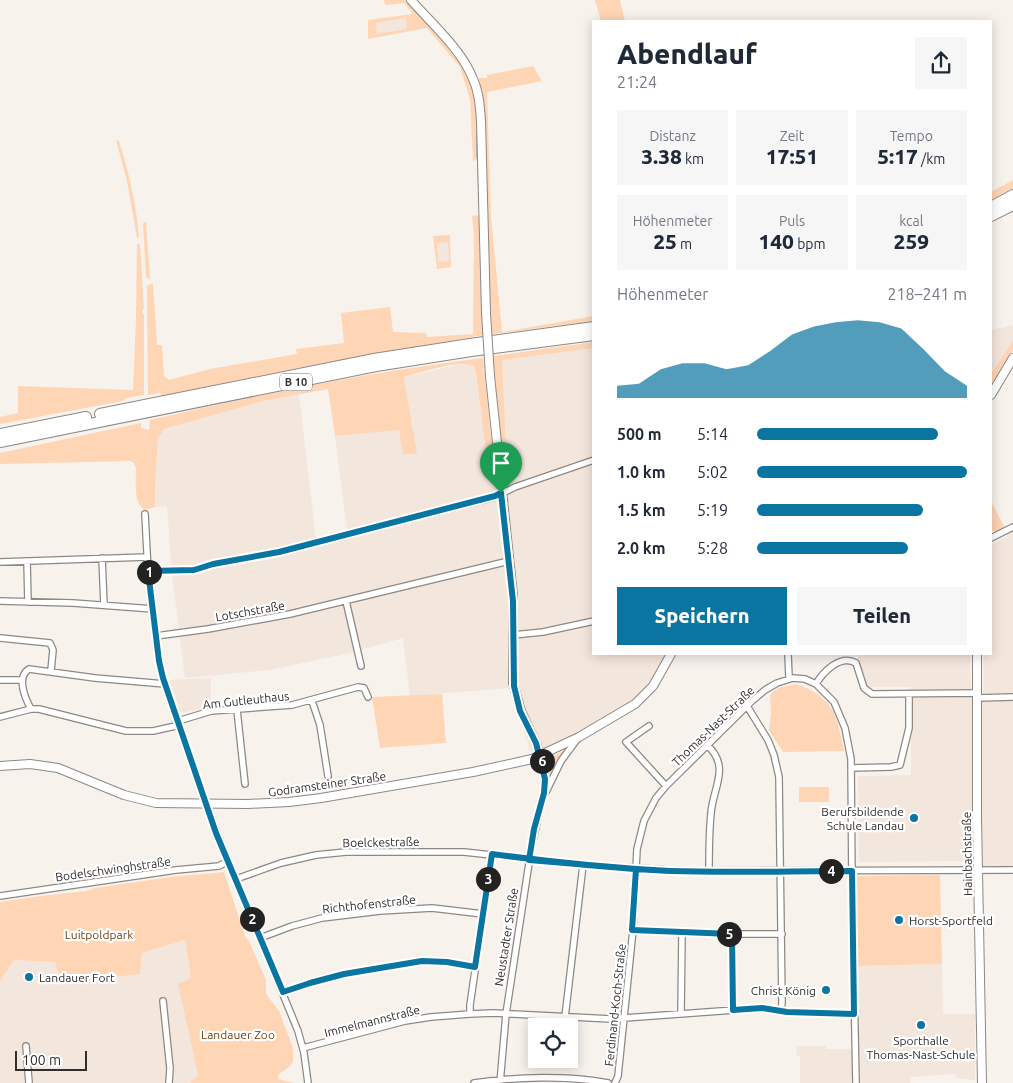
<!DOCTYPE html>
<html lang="de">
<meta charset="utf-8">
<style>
body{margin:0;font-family:Ubuntu,sans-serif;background:#f6f6f7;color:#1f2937;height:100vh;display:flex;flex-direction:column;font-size:19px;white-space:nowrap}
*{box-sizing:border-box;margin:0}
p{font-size:16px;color:#747a83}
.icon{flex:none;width:28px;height:28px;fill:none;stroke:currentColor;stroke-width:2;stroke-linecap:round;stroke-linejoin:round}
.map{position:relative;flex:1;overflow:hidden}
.details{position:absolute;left:592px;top:20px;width:400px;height:635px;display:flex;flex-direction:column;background:#fff;border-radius:0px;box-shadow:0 2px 12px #0003}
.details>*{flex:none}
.fabs{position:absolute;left:528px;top:1018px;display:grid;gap:10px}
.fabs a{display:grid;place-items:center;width:50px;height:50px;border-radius:0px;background:#fff;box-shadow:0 2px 12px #0003;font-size:25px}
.scale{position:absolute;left:15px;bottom:12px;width:72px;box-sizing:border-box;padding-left:5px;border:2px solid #312e2d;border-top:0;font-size:14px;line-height:18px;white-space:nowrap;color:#312e2d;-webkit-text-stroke:4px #fff;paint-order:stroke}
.pin{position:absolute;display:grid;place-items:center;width:42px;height:42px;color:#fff;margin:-51px -21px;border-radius:50% 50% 50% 0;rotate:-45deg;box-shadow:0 0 5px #0007}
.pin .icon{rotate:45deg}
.km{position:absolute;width:25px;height:25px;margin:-12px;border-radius:50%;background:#222;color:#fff;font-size:14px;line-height:25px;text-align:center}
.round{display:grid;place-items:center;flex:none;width:52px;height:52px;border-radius:0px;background:#f6f6f7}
.summary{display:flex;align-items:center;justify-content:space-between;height:85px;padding:0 25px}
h1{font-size:28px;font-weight:800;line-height:38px}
.stats{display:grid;grid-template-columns:repeat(3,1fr);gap:8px;height:85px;padding:5px 25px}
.stats div{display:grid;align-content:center;border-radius:0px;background:#f6f6f7;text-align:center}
.stats b{font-size:21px;font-weight:800}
.stats small{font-size:14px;font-weight:400}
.stats p{font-size:14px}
.chart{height:140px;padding:10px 25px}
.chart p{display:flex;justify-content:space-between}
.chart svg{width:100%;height:90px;margin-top:5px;fill:#0b75a1;opacity:.7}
.action{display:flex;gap:10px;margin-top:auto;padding:10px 25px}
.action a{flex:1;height:58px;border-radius:0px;background:#0b75a1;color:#fff;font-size:20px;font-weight:800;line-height:58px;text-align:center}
.action a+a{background:#f6f6f7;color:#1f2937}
ul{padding:0 25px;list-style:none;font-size:16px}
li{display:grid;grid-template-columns:80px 60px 1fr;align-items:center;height:38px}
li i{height:12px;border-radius:6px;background:#0b75a1}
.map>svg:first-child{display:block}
</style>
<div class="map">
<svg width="1013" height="1083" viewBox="0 0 1013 1083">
<rect width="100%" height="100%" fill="#f8f2ed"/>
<path fill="#f3e6dd" d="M406,18L408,29L377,35L376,23Z
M437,242H448L449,261L438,262Z
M1013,325V340L991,374V330Z
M594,348V654H674L668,665L622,716L568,749L531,752L509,688L410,696L403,638L354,652L270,670L185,678L172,575L167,506L155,507V488L158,438L164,429L263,401L299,394L316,540L347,530L335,436L413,428L404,377L457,365L469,364L474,366L488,457L506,448L501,360Z
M1013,532V868L970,869L969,861L859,862L858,776L911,775V692L910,687H869L866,685L857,654H970L971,692L983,695L984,654H991V546Z
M211,678V707L181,713L168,680Z
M185,940L191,979L178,984L198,1075L189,1083H0V981L14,960L55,962L140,973L142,953Z
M942,964L943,1014H975V1080L956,1078L955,1074L911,1077L910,1083H858L857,966Z
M796,1046H826V1049H852V1083H800V1056H797Z"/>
<path fill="#fed5b5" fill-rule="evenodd" d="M384,0H407L459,59L471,82L477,103L480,207L478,208L477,160L473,161L470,99L460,67L427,28L368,39V20L413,14L404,3L385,5ZM406,18L407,29L377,34L376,23Z
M595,0H620L625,21H601Z
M533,66L542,81L487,92L491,216L502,332L594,316V321L492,334L477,81L479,78H487V75Z
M116,140L119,141C129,173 136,203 139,236L137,238L127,181Z
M1013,180V188L991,200V192Z
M480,215L483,335L298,368L161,396V393L148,395L147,286L153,283L157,345H162L164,376L169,380L210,369L297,354L296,349L344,343L341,313L390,307L393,332L426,333L427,337L473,334L474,234L472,216Z
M144,222H146L150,280L146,277L143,224Z
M450,235L451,267L437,269L433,236ZM448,242L449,261L438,262L437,243Z
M137,244H140L144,308L142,312L144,315V395L126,398L123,401L0,424V417L18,413V386L133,390L136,319Z
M1013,340V351L991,385V374Z
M594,342V348L502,360L506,448L502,450L493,356Z
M483,358L493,457H487L476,375L474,366C461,359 419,373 404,377L417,453L403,455L399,430L335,436L328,389L263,401L164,429L158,438L155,488V507L145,510C133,504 136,480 136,468L134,463L130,461L0,464V453L141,423V428L149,430L150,420C260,394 371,372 483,358Z
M991,501L1005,528L995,532L991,529Z
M796,684C833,697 837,714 844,751L783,752L769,730L771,713L770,695L778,688Z
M442,694L446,743L380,748L372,697Z
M567,749L548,783L547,759Z
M799,787H829V802H799Z
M224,872L245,936L249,941L266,980V994L279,1011L293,1048V1062L289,1067L279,1074L278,1079L294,1083H189L198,1075L178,984L191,978L185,940L142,953L140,974L62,982L55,962L14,960L0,981V902L40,896L87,891L95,888L171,877Z
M940,875L942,964L857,966L856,876Z"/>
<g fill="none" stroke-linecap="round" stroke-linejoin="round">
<path stroke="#5f9ec0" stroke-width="1" d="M477,135V157
M478,162L479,204"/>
<defs>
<path id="street" d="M145,514L148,571L159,661L163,678L217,833L298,1031L304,1053L308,1083
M991,538L1013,527
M102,558L104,605
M27,561L28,602
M0,562L147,557
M148,571L194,570L204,566L279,552L495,497L515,487L594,460
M0,601L73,603L153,609
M346,601L361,666
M513,635L543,632L594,621
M156,636L208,629L290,614L509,561
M0,638L50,643L53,650L51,671
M788,654L789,678
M0,680H21
M816,684C823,672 840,654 856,663L864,688L872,694L977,693
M977,698L1013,697
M312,701L320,725L328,776
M747,706L768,740L774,755L779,777L782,1003L781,1011
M31,709C25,698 16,677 29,669L95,678L165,684
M237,710L245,784
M0,717L31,709H39L126,731H153L180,725
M178,721L211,711L292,705L358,687L364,688L368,697
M649,726L626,742L666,786
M707,745C731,767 713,787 711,813C709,833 709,852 709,872
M851,768L891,767L900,765L909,728V694
M546,792L561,761L578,738
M236,879L281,863L316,855L346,852H464L583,865L685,871L1013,870
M0,896L176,870L219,866L228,861
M633,930L714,934H782
M732,934L733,1010
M260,938L292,926L322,918L380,911L432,908L483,914
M283,992L310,983L344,974L417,962H447L475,967
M163,1001L170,1068L169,1083
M681,1013L682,933
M470,1014V1005L492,854
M565,1017L583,865
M26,1046L29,1083
M303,1048L405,1021L431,1017L470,1014L493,1013L611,1019L762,1008L787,1012L854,1014
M474,1083C514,1077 568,1075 608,1083
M500,1083L506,1014L531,850L545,785L544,772L540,755
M615,1083L618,1076L633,930L637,849L644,821L656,798L666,786L752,701L765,690L777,683L793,678L805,679L816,684L834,702L845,728L851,759L852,883L856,1083"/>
<path id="secondary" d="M411,0C431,23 462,50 473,79C479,92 480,107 481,121L486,313
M490,376L513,595V683L521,711L536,743L540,755
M991,395L1013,358
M977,654V818L982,1083
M0,766L30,764L58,768L124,795L156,803L248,804L289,802L321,798L473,772L532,759L579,737L635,704L653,686L671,654"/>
<path id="highway" d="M991,207L1013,195
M991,216L1013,205
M100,414L374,359L470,344L594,327
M0,434L86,417
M0,442L376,366L471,351L594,335"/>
</defs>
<use href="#street" stroke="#8e8884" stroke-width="8"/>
<use href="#secondary" stroke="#8e8884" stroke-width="10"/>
<use href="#highway" stroke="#8e8884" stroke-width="12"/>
<use href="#street" stroke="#fff" stroke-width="5.5"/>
<use href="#secondary" stroke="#fff" stroke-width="8"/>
<use href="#highway" stroke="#fff" stroke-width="10"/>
<defs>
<path id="secondary-bridge" d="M486,313L490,376"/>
</defs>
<use href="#secondary-bridge" stroke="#8e8884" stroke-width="10" stroke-linecap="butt"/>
<use href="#secondary-bridge" stroke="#fff" stroke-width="8"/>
</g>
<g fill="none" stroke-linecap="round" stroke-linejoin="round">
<defs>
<path id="route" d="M501,493L495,496L279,552L213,564L194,570L148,571L159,661L163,678L216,833L283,992L310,983L344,974L422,961L447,962L475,967L492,854C551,862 610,868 670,871C730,873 791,871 852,871L854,1014L787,1012L762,1008L733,1010L732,934L632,930L636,869L529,860L534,829L544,793L545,779L536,743L520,711L514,686L513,601L501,493"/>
</defs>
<use href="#route" stroke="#fff" stroke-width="10"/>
<use href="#route" stroke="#0b75a1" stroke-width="6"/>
</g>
<g fill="#0b75a1" stroke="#fff" stroke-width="2">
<circle cx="914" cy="818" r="5"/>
<circle cx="899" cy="920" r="5"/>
<circle cx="29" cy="977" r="5"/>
<circle cx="826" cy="990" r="5"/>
<circle cx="921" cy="1025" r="5"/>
</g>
<g text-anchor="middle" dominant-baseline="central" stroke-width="4.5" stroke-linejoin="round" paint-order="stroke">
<rect fill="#fff" stroke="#6f6d6c" stroke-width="1" x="280" y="373.5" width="32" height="17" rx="4"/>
<g font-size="11" font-weight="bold" fill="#312e2d">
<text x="296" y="382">B 10</text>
</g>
<g font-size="12" fill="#312e2d" stroke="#fff">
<text transform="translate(250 611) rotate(-10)">Lotschstraße</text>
<text transform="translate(246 700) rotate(-6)">Am Gutleuthaus</text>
<text transform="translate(713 726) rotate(-44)">Thomas-Nast-Straße</text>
<text transform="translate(327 784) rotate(-8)">Godramsteiner Straße</text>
<text transform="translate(381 842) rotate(-1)">Boelckestraße</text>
<text transform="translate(967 854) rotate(-91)">Hainbachstraße</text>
<text transform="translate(113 869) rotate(-8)">Bodelschwinghstraße</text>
<text transform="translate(369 904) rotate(-6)">Richthofenstraße</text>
<text transform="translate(506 937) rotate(-81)">Neustadter Straße</text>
<text transform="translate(615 1005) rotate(-84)">Ferdinand-Koch-Straße</text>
<text transform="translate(372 1021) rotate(-14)">Immelmannstraße</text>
</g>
<g font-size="12" fill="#312e2d" stroke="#fff" text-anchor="end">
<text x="904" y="811">Berufsbildende<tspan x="904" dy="14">Schule Landau</tspan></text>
<text x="909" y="920" text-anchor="start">Horst-Sportfeld</text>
<text x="39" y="977" text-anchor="start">Landauer Fort</text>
<text x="816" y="990">Christ König</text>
<text x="921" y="1040" text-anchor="middle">Sporthalle<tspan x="921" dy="14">Thomas-Nast-Schule</tspan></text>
</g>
<g font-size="12" fill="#724012" stroke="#fff">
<text x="99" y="934">Luitpoldpark</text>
<text x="238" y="1034">Landauer Zoo</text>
</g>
</g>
</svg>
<div class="fabs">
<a><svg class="icon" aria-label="locate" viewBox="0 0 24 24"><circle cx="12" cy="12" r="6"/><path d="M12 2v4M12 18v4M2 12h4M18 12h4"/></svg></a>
</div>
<div class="scale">100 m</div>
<div class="pin" style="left:501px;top:493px;background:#1e9e55"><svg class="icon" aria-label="arrive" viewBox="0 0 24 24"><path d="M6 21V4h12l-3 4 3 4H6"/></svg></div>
<b class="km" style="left:149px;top:572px">1</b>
<b class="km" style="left:252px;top:919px">2</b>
<b class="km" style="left:488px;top:879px">3</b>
<b class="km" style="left:831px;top:871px">4</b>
<b class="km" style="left:729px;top:934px">5</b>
<b class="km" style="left:542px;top:761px">6</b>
<section class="details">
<div class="summary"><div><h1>Abendlauf</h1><p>21:24</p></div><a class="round"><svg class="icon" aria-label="share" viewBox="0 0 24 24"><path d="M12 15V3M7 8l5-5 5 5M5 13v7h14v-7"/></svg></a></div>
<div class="stats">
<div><p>Distanz</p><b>3.38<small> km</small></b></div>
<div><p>Zeit</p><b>17:51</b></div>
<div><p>Tempo</p><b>5:17<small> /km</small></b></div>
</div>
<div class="stats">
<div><p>Höhenmeter</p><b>25<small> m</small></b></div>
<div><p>Puls</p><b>140<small> bpm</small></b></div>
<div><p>kcal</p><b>259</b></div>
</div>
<div class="chart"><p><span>Höhenmeter</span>218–241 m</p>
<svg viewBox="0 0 160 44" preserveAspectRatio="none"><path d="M0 44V38L10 37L20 30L30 27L40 27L50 30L60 28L70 21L80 13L90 9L100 7L110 6L120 7L130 10L140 20L150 31L160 38V44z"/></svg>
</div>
<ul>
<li><b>500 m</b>5:14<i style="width:86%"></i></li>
<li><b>1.0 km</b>5:02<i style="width:100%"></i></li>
<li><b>1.5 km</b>5:19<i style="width:79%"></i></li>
<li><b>2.0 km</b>5:28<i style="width:72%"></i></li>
</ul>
<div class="action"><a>Speichern</a><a>Teilen</a></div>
</section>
</div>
